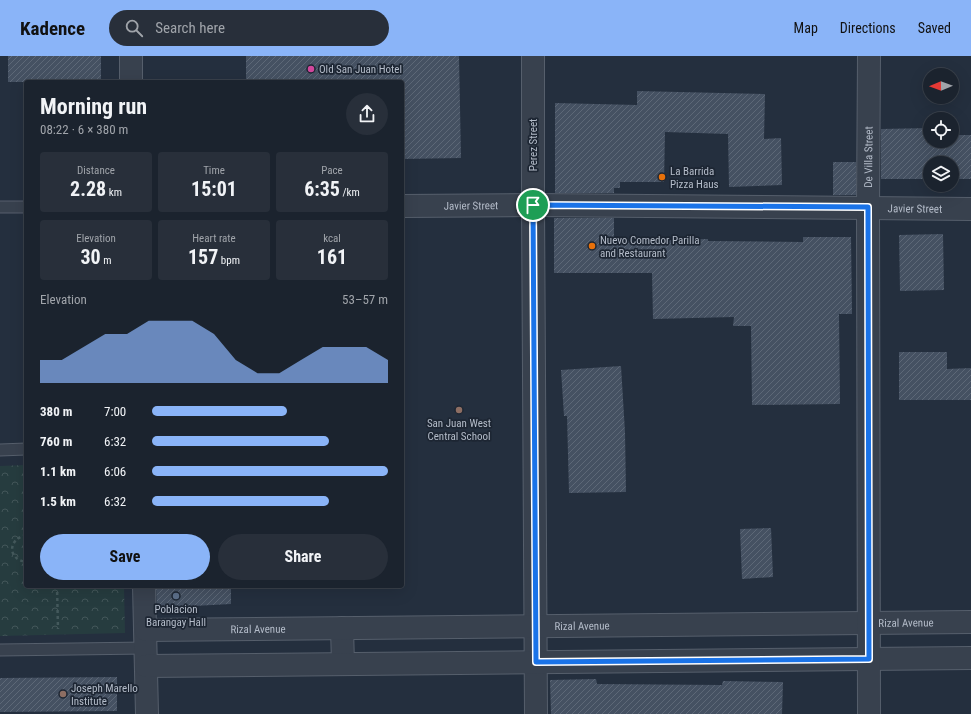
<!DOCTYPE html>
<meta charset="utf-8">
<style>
body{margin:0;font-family:"Roboto Condensed",sans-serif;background:#282f3a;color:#f1f3f6;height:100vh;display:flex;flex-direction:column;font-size:15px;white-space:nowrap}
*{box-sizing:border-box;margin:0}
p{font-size:13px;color:#a0a4aa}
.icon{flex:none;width:22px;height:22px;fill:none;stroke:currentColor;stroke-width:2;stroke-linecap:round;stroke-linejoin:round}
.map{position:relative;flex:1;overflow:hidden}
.side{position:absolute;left:24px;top:24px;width:380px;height:508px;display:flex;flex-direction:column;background:#1b232e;border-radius:4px;box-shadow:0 4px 16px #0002,0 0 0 1px #39404a}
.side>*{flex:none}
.needle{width:26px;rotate:269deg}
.buttons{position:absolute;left:923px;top:12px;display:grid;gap:8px}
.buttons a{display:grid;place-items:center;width:36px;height:36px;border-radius:50%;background:#1b232e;box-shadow:0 4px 16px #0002,0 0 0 1px #39404a;font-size:20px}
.pin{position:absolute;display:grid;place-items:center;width:34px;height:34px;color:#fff;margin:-17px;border:2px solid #fff;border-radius:50%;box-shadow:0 1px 4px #0007}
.round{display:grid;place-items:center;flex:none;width:42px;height:42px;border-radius:21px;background:#282f3a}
.head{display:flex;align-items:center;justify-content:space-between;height:68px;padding:0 16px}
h1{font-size:22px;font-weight:700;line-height:30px}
.figures{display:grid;grid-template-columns:repeat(3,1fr);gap:6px;height:68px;padding:4px 16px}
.figures div{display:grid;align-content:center;border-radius:4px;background:#282f3a;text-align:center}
.figures b{font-size:20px;font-weight:700}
.figures small{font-size:11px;font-weight:400}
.figures p{font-size:11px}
.chart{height:112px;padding:8px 16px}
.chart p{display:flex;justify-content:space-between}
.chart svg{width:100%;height:72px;margin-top:4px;fill:#8ab4f8;opacity:.7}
.cta{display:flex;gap:8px;margin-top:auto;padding:8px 16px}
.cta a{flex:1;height:46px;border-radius:24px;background:#8ab4f8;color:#111;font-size:16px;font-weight:700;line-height:46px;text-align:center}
.cta a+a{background:#282f3a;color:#f1f3f6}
ul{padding:0 16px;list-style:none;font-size:13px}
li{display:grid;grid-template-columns:64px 48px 1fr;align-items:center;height:30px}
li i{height:10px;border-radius:5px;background:#8ab4f8}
header{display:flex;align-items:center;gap:24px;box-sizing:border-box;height:56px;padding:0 20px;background:#8ab4f8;color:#111}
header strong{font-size:19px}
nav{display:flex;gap:22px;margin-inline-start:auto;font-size:14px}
.search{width:280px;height:36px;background:#282f3a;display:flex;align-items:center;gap:10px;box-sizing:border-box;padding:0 14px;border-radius:22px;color:#a0a4aa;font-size:15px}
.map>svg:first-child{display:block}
</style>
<header>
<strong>Kadence</strong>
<div class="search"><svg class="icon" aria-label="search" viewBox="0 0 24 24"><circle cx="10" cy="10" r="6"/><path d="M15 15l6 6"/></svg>Search here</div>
<nav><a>Map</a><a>Directions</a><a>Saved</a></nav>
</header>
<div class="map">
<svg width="971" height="658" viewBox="0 0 971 658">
<defs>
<pattern id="park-crowns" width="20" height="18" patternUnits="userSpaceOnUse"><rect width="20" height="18" fill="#263c3f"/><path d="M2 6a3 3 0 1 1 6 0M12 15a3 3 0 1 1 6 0" fill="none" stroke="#435659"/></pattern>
<pattern id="building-hatch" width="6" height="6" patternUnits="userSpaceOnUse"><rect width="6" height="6" fill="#455162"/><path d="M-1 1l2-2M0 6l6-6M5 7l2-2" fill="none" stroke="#5d6877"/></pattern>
</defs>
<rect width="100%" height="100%" fill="#242f3e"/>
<path fill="url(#park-crowns)" d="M26,409V530H124L125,577L0,580V410Z"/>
<path fill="url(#building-hatch)" d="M8,0H101V26H8Z
M246,0H459L461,102L402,103V26H246Z
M637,35L765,38L764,83L781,82L782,129L729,131L728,78L665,76L664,126H620V132H614V137H555V47L637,49Z
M930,72V85H952V79H971V123H952V107H930V123H881V73Z
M833,106H856V139H833Z
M554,162H614V185L708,183V185L803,186V181H851L852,258H839L840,348L752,349L751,270H733L734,261L653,263L652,217H554Z
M943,178L944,234L900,235L899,179Z
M899,296H947V313L971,312V344H899Z
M621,310L625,376L626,436L569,437L567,360H564L561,314Z
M771,472L773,521L742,523L740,473Z
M156,530H231V548L157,552Z
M117,621V655L0,656V622Z
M596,623L597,628L722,629L723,625L783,626L782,658H551L550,624Z"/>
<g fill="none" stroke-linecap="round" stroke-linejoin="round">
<defs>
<path id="service" d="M0,151H26
M0,394L26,393
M0,594L146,592"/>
<g id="minor">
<path d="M131,0V26"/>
<path d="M533,0V149L536,658"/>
<path id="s1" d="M402,150L533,149L971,153"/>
<path d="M144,530L147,658"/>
<path d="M342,572L343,608"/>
<path id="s2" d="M146,574L971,566"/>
<path d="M146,610L971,602"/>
<path id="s3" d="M869,658L868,151L869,0"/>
</g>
</defs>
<use href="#service" stroke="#565f6c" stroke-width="13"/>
<use href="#minor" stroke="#565f6c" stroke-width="24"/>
<path stroke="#44595c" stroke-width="2.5" stroke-dasharray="3 3" stroke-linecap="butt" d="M26,479C8,483 7,503 26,506
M57,530L58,573"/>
<use href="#service" stroke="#38414e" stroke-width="11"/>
<use href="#minor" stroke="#38414e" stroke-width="22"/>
</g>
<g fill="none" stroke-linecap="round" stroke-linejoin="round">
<defs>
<path id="route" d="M533,149L868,151L869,603L536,606Z"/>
</defs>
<use href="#route" stroke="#fff" stroke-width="8"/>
<use href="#route" stroke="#1a73e8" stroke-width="5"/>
</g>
<circle fill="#d1479c" stroke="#1d2633" stroke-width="1.5" cx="311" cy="13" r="4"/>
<g fill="#e8710a" stroke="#1d2633" stroke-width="1.5">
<circle cx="662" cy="121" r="4"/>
<circle cx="592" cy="190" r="4"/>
</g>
<g fill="#8d6e63" stroke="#1d2633" stroke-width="1.5">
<circle cx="459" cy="354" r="4"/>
<circle cx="63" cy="638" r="4"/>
</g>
<circle fill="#5c6f8a" stroke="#1d2633" stroke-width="1.5" cx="176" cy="540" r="4"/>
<g text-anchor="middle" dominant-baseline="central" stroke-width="3.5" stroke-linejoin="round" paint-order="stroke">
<g font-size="11" fill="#b4bcc9" stroke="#1d2633" text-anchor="start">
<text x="319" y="13">Old San Juan Hotel</text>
<text x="670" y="115">La Barrida<tspan x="670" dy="13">Pizza Haus</tspan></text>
<text x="600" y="184">Nuevo Comedor Parilla<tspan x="600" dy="13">and Restaurant</tspan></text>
<text x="459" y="367" text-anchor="middle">San Juan West<tspan x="459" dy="13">Central School</tspan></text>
<text x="176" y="553" text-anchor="middle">Poblacion<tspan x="176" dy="13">Barangay Hall</tspan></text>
<text x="71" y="632">Joseph Marello<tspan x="71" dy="13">Institute</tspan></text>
</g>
<g font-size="11" fill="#b4bcc9" stroke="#1d2633">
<text transform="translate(533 89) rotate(-90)">Perez Street</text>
<text stroke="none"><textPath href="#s3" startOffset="557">De Villa Street</textPath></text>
<text stroke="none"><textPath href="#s1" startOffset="69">Javier Street</textPath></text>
<text stroke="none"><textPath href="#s1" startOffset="513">Javier Street</textPath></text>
<text stroke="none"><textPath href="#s2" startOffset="760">Rizal Avenue</textPath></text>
<text stroke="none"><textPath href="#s2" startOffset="436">Rizal Avenue</textPath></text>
<text stroke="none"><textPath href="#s2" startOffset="112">Rizal Avenue</textPath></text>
</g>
</g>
</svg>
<div class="buttons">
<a><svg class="needle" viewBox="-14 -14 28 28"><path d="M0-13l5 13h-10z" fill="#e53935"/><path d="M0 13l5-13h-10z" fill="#a0a4aa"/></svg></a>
<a><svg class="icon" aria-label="locate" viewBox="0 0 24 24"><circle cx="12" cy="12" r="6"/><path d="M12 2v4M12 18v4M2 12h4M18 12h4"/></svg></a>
<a><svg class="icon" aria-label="layers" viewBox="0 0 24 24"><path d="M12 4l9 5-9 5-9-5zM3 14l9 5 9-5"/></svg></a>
</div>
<div class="pin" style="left:533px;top:149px;background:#1e9e55"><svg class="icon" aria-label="arrive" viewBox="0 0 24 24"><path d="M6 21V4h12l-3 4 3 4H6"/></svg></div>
<section class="side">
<div class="head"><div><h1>Morning run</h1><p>08:22 · 6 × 380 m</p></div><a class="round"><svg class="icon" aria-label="share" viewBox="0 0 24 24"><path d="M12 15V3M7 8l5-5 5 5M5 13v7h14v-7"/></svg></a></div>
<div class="figures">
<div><p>Distance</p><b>2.28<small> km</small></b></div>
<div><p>Time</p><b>15:01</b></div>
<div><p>Pace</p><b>6:35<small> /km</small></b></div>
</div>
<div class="figures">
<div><p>Elevation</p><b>30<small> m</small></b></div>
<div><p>Heart rate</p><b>157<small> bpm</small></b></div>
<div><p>kcal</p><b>161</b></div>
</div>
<div class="chart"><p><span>Elevation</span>53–57 m</p>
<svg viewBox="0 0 160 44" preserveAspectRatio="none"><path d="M0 44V30L10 30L20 22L30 14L40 14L50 6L60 6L70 6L80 14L90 30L100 38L110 38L120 30L130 22L140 22L150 22L160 30V44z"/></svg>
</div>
<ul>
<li><b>380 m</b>7:00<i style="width:57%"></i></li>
<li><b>760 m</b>6:32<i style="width:75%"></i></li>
<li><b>1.1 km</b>6:06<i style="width:100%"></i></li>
<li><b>1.5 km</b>6:32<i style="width:75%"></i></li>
</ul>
<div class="cta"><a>Save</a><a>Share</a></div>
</section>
</div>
